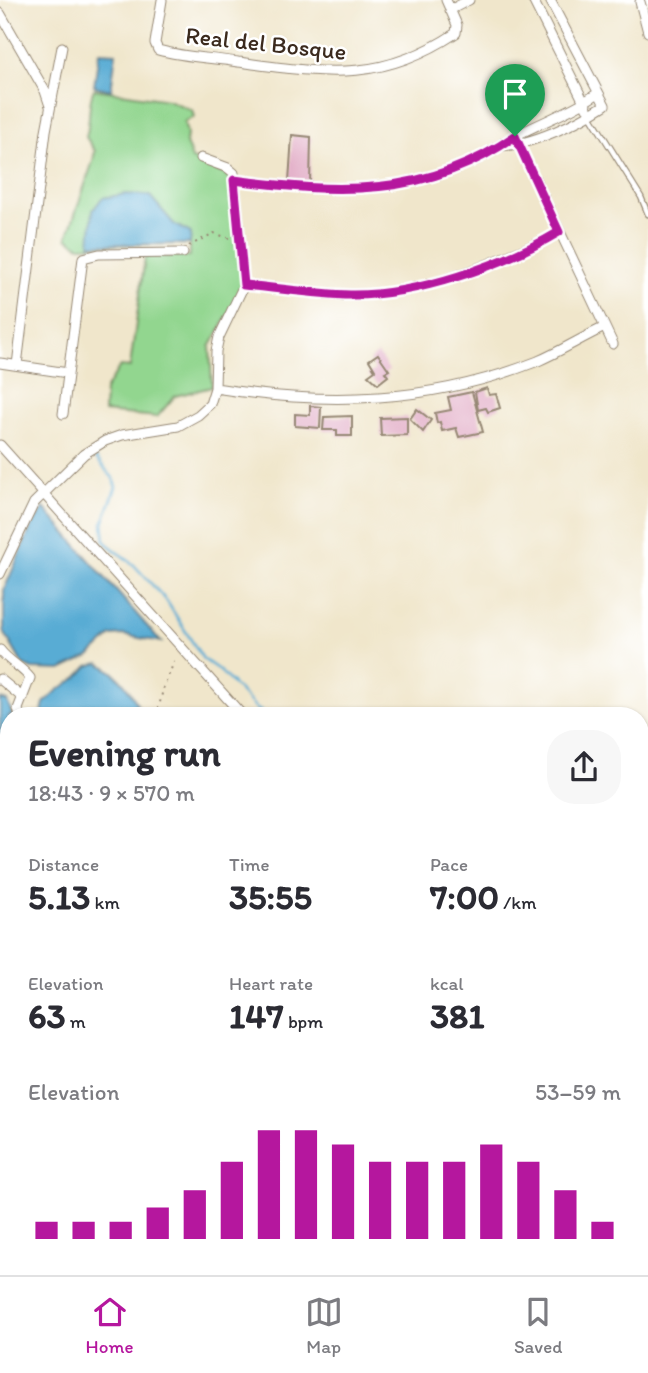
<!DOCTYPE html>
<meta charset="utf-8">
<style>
body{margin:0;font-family:Itim,sans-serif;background:#f7f7f7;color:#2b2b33;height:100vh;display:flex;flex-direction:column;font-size:26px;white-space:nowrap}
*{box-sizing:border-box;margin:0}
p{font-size:23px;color:#7c7c81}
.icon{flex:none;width:38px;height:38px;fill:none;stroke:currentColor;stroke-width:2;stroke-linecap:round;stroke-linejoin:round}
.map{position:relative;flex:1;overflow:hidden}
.panel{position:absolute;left:0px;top:707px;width:649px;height:569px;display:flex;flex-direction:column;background:#fff;border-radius:28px 28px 0 0;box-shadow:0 2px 5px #0004}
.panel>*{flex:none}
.pin{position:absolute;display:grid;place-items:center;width:60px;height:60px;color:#fff;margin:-72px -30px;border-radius:50% 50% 50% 0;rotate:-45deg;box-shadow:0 0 7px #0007}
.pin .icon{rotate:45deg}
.round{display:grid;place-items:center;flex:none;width:74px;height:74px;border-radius:28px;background:#f7f7f7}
.headline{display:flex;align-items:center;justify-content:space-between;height:119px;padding:0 28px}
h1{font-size:38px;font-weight:700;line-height:52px}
.figures{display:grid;grid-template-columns:repeat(3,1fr);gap:10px;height:119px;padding:7px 28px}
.figures div{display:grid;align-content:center}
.figures b{font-size:35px;font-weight:700}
.figures small{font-size:19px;font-weight:400}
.figures p{font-size:19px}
.chart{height:196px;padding:14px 28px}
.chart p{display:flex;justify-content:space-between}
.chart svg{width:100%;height:126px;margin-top:7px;stroke:#b5179e;stroke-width:6}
.tabs{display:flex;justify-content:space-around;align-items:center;height:98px;border-top:2px solid #e1e1e2;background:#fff;font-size:19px;color:#7c7c81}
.tabs a{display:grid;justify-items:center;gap:4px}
.tabs .current{color:#b5179e}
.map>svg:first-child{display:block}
</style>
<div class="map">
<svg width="648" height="1275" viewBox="0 0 648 1275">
<rect width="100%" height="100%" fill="#fff"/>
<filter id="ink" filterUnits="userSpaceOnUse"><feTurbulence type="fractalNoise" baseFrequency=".0143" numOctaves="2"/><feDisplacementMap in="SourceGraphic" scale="14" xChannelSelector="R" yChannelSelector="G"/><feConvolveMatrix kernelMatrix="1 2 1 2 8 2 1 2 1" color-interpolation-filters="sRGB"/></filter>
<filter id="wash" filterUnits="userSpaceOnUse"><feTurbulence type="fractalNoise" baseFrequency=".00686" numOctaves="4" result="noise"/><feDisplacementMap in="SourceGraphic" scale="28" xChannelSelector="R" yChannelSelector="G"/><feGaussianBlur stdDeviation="1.57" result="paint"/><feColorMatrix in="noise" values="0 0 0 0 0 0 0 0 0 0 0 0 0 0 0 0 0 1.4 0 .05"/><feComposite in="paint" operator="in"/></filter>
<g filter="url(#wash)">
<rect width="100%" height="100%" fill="#f0e6cb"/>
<path fill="#92d68f" stroke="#668056" stroke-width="2" d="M94,89L168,100L192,110L194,117L184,122L187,133L186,143L192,159L231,177L246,284L210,347L212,387L175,396L157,417L104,412L105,390L120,366L130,367L145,257L190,256V244L80,246L67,238L93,161L95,151L86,137C91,122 87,103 94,89Z"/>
<path fill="#58acd4" stroke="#4a6b79" stroke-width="2" d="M99,52L116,53L111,90L94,86Z
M126,194L150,196L174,224L191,233L190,244H90L93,210L102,198Z
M44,508L161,642L123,635L111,636L90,656L61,670L32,669L23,665L4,632V590L31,527Z
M99,663C121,675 133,693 142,716H41L44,703L58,690L78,677L88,666Z
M0,699L7,701L13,716H9V841L0,842Z"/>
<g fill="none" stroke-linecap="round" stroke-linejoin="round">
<path stroke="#58acd4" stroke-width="2.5" d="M95,457L113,478L116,487L103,523L105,542L134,565L166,600L203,659L220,671L257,709L268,716
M640,812L648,800"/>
</g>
<g id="blocks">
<path fill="#e4b3cb" d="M292,135L311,137L310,184L289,182Z
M378,354L389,370L385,372L388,376L378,384L368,375L375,370L369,360Z
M487,388L489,395L496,394L500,408L488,412L486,408L478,410L475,392Z
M472,392L483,432L459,437L456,428L442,431L440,422L437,423L435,413L451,410L448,397Z
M310,406L321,407L320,428L295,426V414L310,415Z
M417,409L431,420L423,432L410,419Z
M352,416V436H337V430H323L324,417Z
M407,417V435L381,436L380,418Z"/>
</g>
</g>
<g filter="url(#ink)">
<use href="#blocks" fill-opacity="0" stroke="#968874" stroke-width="2"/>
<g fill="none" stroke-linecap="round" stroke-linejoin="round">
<defs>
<path id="service" d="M590,115L641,197L648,214"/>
<path id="minor" d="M162,0L155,43L158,50C184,57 212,58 238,62C324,73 379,84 456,33L457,25L446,0
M533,0L587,108
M640,2L648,32
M450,10L469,0
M0,13L45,91L50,106
M518,143L613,344
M500,146C533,145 577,123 605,105L550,0
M235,180C317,190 392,197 471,162C488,155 501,143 517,135C544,121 573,111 598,93
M244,285C279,288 315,294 350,295C404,296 456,278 505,257C524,249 542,243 559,232
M0,363L68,373
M17,365L46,131L62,47
M215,388C327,406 432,403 538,361C561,351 583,337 605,327
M63,414L83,258L99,254L183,253
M0,445L243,716
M0,574L34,503L84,454L105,441L122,435L178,426L198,415L210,404L215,388L216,351L219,337L244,285L234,173L228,168L201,158
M0,650C9,662 22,667 30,678L18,709L20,716
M0,679L23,698
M640,747L648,742
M0,973L9,971
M640,1105L648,1096
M640,1243L648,1246
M201,1275L203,1267"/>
</defs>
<use href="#service" stroke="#968874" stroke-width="7"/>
<use href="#minor" stroke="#968874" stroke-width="11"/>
<path stroke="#968874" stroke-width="2" stroke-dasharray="2 5" stroke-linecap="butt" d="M189,246L214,233L231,239
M157,716L163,689L176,657
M138,1267L158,1275
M107,1275L115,1267"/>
<use href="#service" stroke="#fff" stroke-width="4.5"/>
<use href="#minor" stroke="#fff" stroke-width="9"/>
</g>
</g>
<g fill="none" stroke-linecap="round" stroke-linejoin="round" filter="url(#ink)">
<defs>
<path id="route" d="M515,136L559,232C504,265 415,296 350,295C315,294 279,288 244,285L234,180C336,193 426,199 515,136Z"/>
</defs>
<use href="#route" stroke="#fff" stroke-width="14"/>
<use href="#route" stroke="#b5179e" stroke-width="9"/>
</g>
<g text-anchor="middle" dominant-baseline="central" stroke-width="5" stroke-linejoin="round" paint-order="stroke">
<g font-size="24" fill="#3b2a1e" stroke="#fff">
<text transform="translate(266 43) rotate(6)">Real del Bosque</text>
</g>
</g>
</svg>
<div class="pin" style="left:515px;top:136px;background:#1e9e55"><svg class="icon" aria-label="arrive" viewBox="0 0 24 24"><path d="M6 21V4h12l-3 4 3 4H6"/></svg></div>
<section class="panel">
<div class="headline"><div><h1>Evening run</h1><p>18:43 · 9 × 570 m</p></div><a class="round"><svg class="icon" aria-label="share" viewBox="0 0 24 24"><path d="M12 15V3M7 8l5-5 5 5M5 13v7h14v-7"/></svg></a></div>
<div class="figures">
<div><p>Distance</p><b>5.13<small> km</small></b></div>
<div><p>Time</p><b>35:55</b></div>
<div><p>Pace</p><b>7:00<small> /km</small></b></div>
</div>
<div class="figures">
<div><p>Elevation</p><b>63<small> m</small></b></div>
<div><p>Heart rate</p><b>147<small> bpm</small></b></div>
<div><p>kcal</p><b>381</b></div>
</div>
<div class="chart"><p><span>Elevation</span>53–59 m</p>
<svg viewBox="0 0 160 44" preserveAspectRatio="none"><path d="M5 44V38M15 44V38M25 44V38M35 44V33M45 44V27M55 44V17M65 44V6M75 44V6M85 44V11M95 44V17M105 44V17M115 44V17M125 44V11M135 44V17M145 44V27M155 44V38"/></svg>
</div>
</section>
</div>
<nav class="tabs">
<a class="current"><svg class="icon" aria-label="home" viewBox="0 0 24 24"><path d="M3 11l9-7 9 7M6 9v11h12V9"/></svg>Home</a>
<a><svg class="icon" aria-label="map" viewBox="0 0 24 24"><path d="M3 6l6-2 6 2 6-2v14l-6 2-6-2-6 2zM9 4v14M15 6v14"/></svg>Map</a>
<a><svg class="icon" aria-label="saved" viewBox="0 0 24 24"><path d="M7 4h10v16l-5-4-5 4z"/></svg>Saved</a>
</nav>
